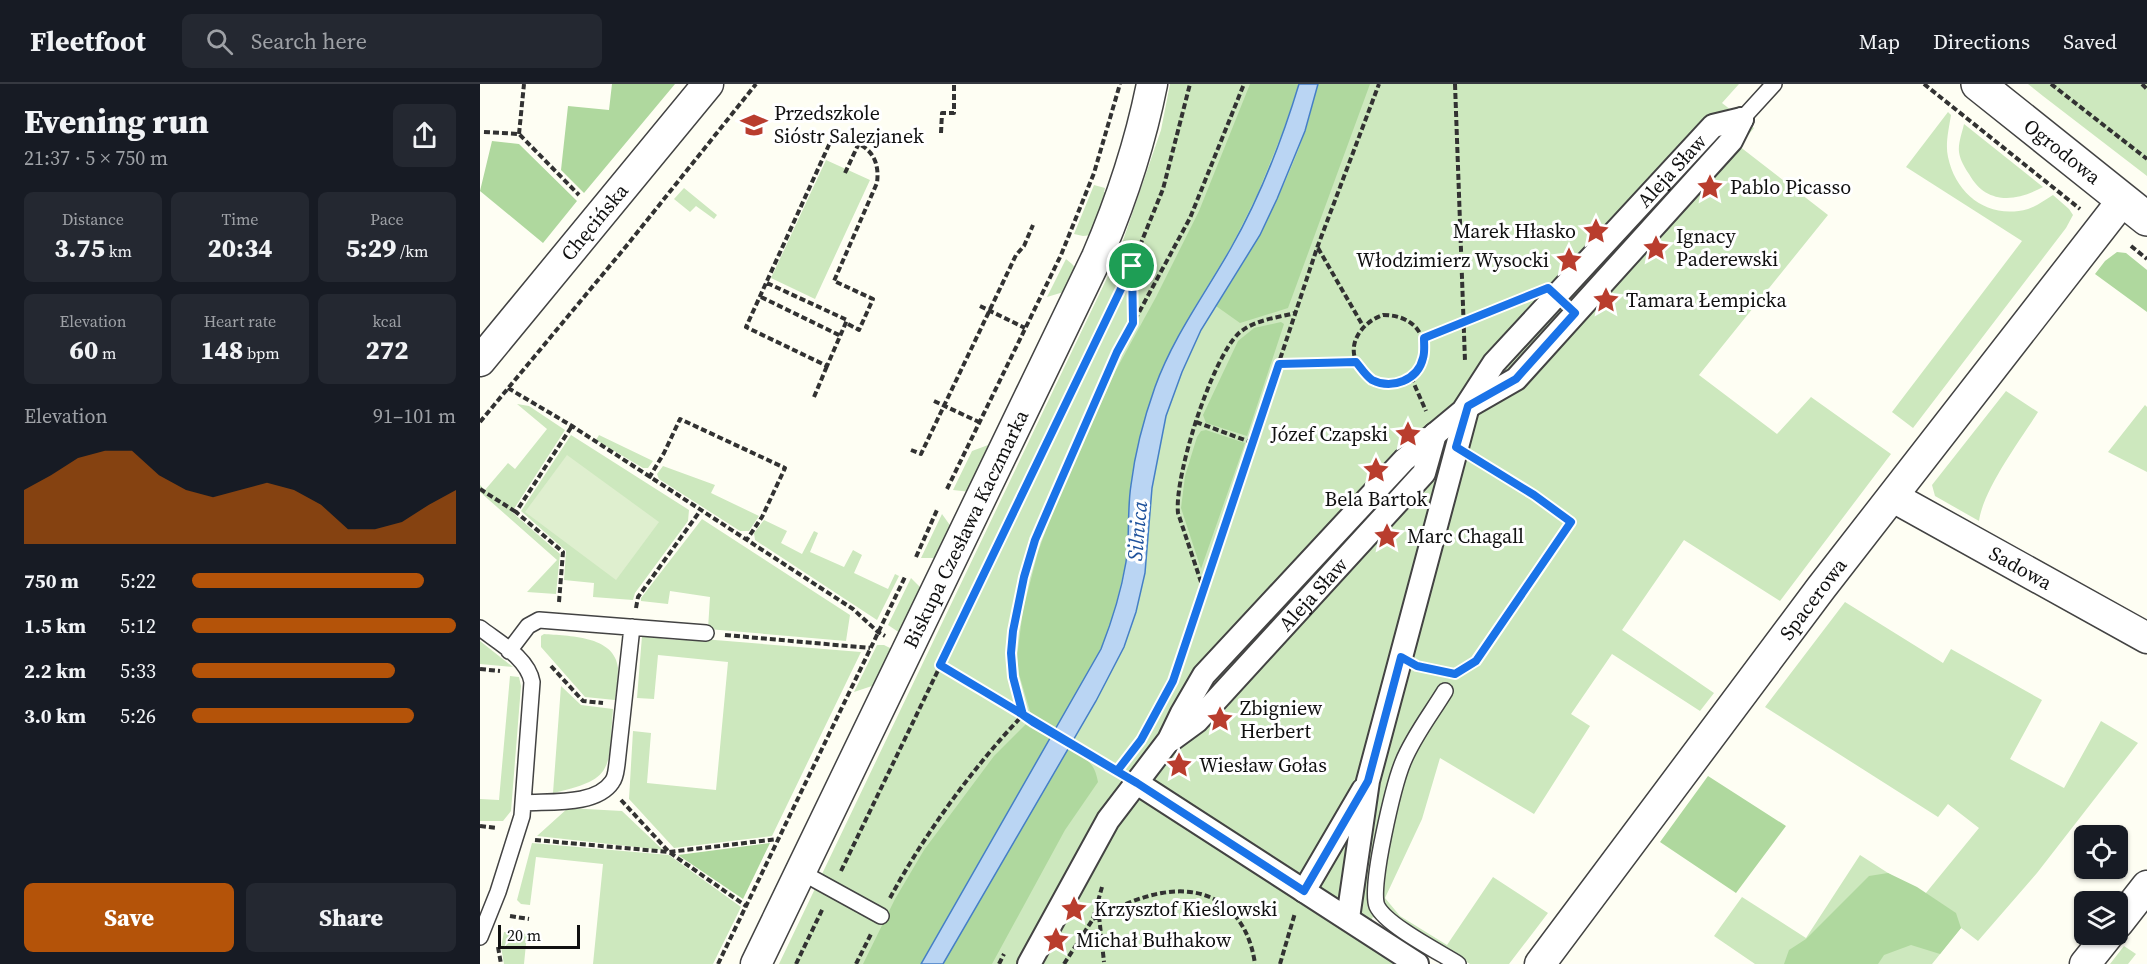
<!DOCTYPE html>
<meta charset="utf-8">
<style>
body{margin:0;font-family:"Source Serif 4",serif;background:#242831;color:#f1f3f6;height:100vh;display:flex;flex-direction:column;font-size:22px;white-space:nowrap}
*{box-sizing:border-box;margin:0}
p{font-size:20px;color:#9ea1a6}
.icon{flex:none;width:33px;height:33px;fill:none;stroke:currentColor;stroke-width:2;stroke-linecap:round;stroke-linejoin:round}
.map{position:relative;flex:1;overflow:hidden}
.drawer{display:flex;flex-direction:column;background:#171b24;width:480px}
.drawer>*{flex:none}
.fabs{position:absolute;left:1594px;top:741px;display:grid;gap:12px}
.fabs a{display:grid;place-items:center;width:54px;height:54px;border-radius:9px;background:#171b24;box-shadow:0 2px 4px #0004;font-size:30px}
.scale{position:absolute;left:18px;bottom:15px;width:82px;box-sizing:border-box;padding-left:6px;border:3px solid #101010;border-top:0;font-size:16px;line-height:21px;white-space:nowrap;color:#101010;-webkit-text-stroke:4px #fff;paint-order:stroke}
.pin{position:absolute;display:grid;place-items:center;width:51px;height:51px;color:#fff;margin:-26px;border:3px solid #fff;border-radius:50%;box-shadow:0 2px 6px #0007}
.round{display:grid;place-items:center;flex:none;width:63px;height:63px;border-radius:9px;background:#242831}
.overview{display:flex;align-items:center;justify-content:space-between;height:102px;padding:0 24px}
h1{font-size:33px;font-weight:800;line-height:45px}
.metrics{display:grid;grid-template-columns:repeat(3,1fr);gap:9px;height:102px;padding:6px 24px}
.metrics div{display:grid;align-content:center;border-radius:9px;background:#242831;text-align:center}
.metrics b{font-size:26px;font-weight:800}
.metrics small{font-size:16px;font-weight:400}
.metrics p{font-size:16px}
.chart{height:168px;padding:12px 24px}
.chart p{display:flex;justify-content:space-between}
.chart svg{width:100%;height:108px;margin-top:6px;fill:#b45309;opacity:.7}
.primary-button{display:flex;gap:12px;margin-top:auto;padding:12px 24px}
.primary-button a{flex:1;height:69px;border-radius:9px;background:#b45309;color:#fff;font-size:24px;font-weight:800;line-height:69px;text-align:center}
.primary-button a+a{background:#242831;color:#f1f3f6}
ul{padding:0 24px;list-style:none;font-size:20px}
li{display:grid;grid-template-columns:96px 72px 1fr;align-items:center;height:45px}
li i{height:15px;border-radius:8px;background:#b45309}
header{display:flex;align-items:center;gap:36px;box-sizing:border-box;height:84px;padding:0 30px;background:#171b24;border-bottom:2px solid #363941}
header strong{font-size:28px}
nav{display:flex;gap:33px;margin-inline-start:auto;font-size:21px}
.search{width:420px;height:54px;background:#242831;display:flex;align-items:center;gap:15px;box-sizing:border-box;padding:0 21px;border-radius:9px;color:#9ea1a6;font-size:22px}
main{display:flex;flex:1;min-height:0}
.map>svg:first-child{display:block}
</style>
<header>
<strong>Fleetfoot</strong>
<div class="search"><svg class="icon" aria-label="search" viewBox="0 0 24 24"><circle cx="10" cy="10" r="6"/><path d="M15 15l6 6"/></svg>Search here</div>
<nav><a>Map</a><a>Directions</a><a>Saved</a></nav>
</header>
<main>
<section class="drawer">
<div class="overview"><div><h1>Evening run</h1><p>21:37 · 5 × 750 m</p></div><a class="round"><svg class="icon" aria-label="share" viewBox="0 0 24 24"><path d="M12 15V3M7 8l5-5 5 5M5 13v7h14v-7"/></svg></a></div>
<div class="metrics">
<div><p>Distance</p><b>3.75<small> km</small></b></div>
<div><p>Time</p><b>20:34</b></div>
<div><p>Pace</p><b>5:29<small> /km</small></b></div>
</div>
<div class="metrics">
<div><p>Elevation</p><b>60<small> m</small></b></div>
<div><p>Heart rate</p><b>148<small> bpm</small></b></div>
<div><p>kcal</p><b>272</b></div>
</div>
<div class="chart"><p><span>Elevation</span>91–101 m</p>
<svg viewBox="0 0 160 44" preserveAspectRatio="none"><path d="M0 44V22L10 16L20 9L30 6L40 6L50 16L60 22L70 25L80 22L90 19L100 22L110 28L120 38L130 38L140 35L150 28L160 22V44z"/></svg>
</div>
<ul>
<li><b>750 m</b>5:22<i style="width:88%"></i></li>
<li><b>1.5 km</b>5:12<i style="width:100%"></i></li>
<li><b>2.2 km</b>5:33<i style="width:77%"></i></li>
<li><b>3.0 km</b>5:26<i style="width:84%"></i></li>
</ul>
<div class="primary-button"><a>Save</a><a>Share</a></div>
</section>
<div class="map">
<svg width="1667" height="880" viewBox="0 0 1667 880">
<rect width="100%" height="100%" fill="#fefef3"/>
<path fill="#cde8be" d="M690,0H1259L1242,19L1274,44L1259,62L1348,131L1219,291L1297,350L1331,313L1411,370L1300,517L1204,456L1142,546L1234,609L1220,627L1132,570L1091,630L1110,642L1054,730L960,674L942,735L905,814L920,832L967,861L1013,793L1068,829L1029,880H990L918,836L895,830L902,840L893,833L879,854L918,880H299L638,171L681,46Z
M1548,0H1667V92L1563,12Z
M1468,28L1471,31C1469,44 1465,60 1468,73C1476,111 1509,136 1548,125C1557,122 1565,116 1573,111L1589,125L1593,131L1586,144L1433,344L1412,328L1542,157L1426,83Z
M1484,40L1563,103C1536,118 1506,121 1489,90C1485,84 1480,76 1479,68C1478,59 1482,49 1484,40Z
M346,76L390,96L335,215L291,194Z
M614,101L625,104L624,108L632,111L613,151L603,152L594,150Z
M204,104L237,131L234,135L216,122L210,128L194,115Z
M586,175L592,180L597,186L587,207L567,213Z
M1526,307L1558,328C1540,356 1503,406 1499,437L1455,412L1452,401Z
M37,320L49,322L85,346L32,428L80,470L76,510L47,508L77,476L0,408V401L5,406L28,379L35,385L67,345Z
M1665,321L1667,323V388L1628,368Z
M91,351L209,426L208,437L155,509L153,516L113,513L114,499L84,496L86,467L41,427Z
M119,351L173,377L168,384H163L116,356Z
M519,357L491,408L473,406L492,367Z
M183,382L235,401L231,409L279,432L269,447H260L179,395L177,390Z
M462,430L472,444L460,474H441Z
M222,435L370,531L366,557L228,545L230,513L190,507L188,520L161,517V514Z
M284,436L307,447L301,459L322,470L334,447L338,449L330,468L364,483L373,466L382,471L374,489L408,505L415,490L419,492L397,536L275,456L274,449Z
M431,494L440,503L443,510L426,553L408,541Z
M1365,518L1463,579L1471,565L1562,616L1530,675L1584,704L1621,637L1658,659L1557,789L1498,857L1481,844L1452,880H1275L1234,852L1262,813L1326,854L1380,771L1419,796L1441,815L1499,744L1468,720L1458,733L1285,623Z
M64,550C87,552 135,551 138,584C138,594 136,606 135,616L105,613L61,563V552Z
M162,552L195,556L198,553L381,568L292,752L194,764L149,715L153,647L171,649L167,699L236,706L248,578L178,571L174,615L157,614Z
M0,557L33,583L0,580Z
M397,561H404L418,568L404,598L374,608Z
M30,592L39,593L41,602L31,727L23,737H0V715L19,716Z
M81,602L101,621L133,625C128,685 136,695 73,709Z
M88,724L142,727L183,766L57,752Z
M52,759L189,771L261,823L233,880H113L123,780L56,773L50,821L41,820L37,816Z
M24,848L47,850L44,880H24L21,863Z
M1644,862L1656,870L1648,880H1630Z"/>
<path fill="#afd89e" d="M132,0H195L104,109L81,86L88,22L129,26Z
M770,0H819L803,47L777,111L751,163L713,226L665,335L651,401L646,478L632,537L621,565L576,646L551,631L539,590L537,573L543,526L558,468L577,416L636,286L676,213L719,127Z
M838,0H890L808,224L760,239L736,222C773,166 804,108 826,45C831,30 833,15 838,0Z
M12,57L39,60L97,117L63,159L0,107Z
M1637,168L1646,169L1667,186V228L1615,190L1625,177Z
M801,238L804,240L767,352L726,339L723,331L758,257L774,244Z
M726,346L765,359L721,485L701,424L705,392L717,353L721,347Z
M546,640L571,655L441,880H383L415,815L444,766L514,672Z
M587,664C605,675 614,676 618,698L585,746L512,880H463Z
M1228,692L1306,742L1256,809L1180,758Z
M290,759L263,815L198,771Z
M1408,789L1437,803L1476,829L1481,844L1460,870L1431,861L1404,871L1398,880H1304L1309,866L1326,855L1389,792Z"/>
<path fill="#dfefcf" d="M87,371L179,438L136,496L45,428Z"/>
<path fill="#bad5f3" stroke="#457fc6" stroke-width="1.5" d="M819,0H838L825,47L797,115L780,151L721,246L702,288L686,332L672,404L665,489L656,528L644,563L616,617L463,880H441L621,565C632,537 641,508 646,478C650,452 647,426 651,401C655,368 664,334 675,303C693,253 725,210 751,164C780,113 802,56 819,0Z"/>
<path fill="#fefef3" d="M574,644L595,657L590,666L568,653Z"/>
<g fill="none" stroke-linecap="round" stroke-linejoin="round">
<defs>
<path id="service" d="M1262,35L1294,0
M0,544C18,558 48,574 52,598L42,732L18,808L0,853
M29,567L48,542L59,536L226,549
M965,607C951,630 933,653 923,678C914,700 889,803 897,822C906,841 959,868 978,880
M44,719C69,717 116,722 132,698C136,693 136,686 137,680L152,543
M321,788L401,832"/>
<g id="pedestrian">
<path d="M989,322L1036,295L1251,57L1262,35"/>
<path id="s1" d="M691,656L717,637L944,389L955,350"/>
<path d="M657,699L937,880"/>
<path d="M824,807L883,706"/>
<path d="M868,834L888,697L988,322"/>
<path id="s2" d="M549,880L628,736L689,656L702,629L724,591L924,376L983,327L1014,279L1233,42L1262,35"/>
</g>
<g id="minor">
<path id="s3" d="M0,277L228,0"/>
<path id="s4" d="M1413,413L1667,554"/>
<path d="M1638,839L1667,802"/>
<path id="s5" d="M276,880L617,173C641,117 660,60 672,0"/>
<path id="s6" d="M1060,880L1341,504L1642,117"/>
<path d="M1605,880L1629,850"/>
</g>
<g id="tertiary">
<path id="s7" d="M1498,0L1667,135"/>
</g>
</defs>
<use href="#service" stroke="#434343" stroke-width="18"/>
<use href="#pedestrian" stroke="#434343" stroke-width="26"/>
<use href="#minor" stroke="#434343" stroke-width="33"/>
<use href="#tertiary" stroke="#434343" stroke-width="36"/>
<path stroke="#323232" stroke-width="4" stroke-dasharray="6 3" stroke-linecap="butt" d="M975,0L985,277
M1444,0L1600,125
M1571,0L1667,75
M1662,0L1667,5
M4,48L39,50L99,111
M461,49L462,29H474V0
M39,50L44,0
M365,89L379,59
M1651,162L1667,175
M838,164L883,242
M652,186L654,235
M287,199L367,236L347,282L266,243L353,52C381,57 401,67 397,99L354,197L393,215L379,246L366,239
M281,213L361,252
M500,222L545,244
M903,231C960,231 954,301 908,299C895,299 885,292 878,281C865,259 884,237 903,231Z
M944,254L1035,217
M799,280L876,278
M931,293L946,327
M28,304L92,342L373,525L398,548L405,552
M334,313L347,282
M454,317L499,338
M0,338L148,160L276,0
M716,338L773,359
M431,366L441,370L536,171L544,162L553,141
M169,394L184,369L200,335L305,384L282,433L266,457
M0,405L36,428
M467,405L581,171L614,89L640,0
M436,473L457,426
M724,507L698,429C694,392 732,274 759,249C774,236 796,234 815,229
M79,518L83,468L36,428L92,342
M156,524L158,513L220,427
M245,551L390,564
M459,580L635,686
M71,582L103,617L123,619
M698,582L837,164L899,0
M944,583L960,587
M0,585L20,587
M976,590L996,577L1091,438L1054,411L999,377
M141,716L189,768L266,822
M0,742L17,744
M55,756L189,768L298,755
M361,787L641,208L683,105L710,0
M410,814C444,751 493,683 543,631L533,593L531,569L537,521L555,456L637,269L710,134L764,0
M30,832L49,835
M619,832L624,878
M613,835C634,825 658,813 682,809C733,800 768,829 775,880
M18,863L21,880
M238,880L425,493
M316,880L343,824
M376,880L391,850
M519,880L524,870
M584,880L613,835L622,803
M800,880L815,829"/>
<use href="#service" stroke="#fff" stroke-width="15"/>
<use href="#pedestrian" stroke="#fff" stroke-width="22"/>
<use href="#minor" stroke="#fff" stroke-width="30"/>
<use href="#tertiary" stroke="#fff" stroke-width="33"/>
</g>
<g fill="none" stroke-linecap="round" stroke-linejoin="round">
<defs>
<path id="route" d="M652,182L653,239L637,268L574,412L555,456L544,493L533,547L531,569L533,593L543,631L553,638L657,699L824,807L888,697L921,573L937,582L975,590L996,577L1091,438L1054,411L976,363L988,322L1036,295L1095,229L1068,204L944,254C944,261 945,268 943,274C938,296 912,306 892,296C885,291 881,284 876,278L799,280L693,597L661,656L637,687L460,581L652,182"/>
</defs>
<use href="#route" stroke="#fff" stroke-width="12"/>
<use href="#route" stroke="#1a73e8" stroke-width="8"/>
</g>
<defs>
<symbol id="school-bare" viewBox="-9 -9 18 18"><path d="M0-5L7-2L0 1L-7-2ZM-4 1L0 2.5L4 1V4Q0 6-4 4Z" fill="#b93d2e" stroke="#fff" stroke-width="2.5" paint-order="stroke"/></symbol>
<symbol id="sight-bare" viewBox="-9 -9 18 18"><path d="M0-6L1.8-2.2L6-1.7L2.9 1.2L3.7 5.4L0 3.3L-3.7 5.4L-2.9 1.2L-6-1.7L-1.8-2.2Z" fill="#b93d2e" stroke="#fff" stroke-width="2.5" paint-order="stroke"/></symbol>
</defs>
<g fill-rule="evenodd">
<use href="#school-bare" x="255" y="22" width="38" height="38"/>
<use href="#sight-bare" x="1211" y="84" width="38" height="38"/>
<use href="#sight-bare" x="1097" y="128" width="38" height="38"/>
<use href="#sight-bare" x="1157" y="145" width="38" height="38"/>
<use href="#sight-bare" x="1070" y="157" width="38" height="38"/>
<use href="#sight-bare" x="1107" y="197" width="38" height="38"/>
<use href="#sight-bare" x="909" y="331" width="38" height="38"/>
<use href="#sight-bare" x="877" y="367" width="38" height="38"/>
<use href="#sight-bare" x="888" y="433" width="38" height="38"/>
<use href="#sight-bare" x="721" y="616" width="38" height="38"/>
<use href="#sight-bare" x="680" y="662" width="38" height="38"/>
<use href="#sight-bare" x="575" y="806" width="38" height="38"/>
<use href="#sight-bare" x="557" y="837" width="38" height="38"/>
</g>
<g text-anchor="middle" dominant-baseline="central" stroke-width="6" stroke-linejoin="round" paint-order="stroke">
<g font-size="20" fill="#101010" stroke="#fff" text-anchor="start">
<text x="294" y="29">Przedszkole<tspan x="294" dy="23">Sióstr Salezjanek</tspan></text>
<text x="1250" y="103">Pablo Picasso</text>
<text x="1096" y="147" text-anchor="end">Marek Hłasko</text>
<text x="1196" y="152">Ignacy<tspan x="1196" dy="23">Paderewski</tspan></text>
<text x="1069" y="176" text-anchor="end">Włodzimierz Wysocki</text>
<text x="1146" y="216">Tamara Łempicka</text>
<text x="908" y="350" text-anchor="end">Józef Czapski</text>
<text x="896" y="415" text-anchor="middle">Bela Bartok</text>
<text x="927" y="452">Marc Chagall</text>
<text x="760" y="624">Zbigniew<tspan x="760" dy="23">Herbert</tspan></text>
<text x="719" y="681">Wiesław Gołas</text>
<text x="614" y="825">Krzysztof Kieślowski</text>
<text x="596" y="856">Michał Bułhakow</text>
</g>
<g font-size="20" fill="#101010" stroke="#fff">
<text stroke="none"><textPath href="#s7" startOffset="108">Ogrodowa</textPath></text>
<text stroke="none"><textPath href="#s2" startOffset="1028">Aleja Sław</textPath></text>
<text stroke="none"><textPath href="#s3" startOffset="180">Chęcińska</textPath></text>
<text stroke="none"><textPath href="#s5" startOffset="483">Biskupa Czesława Kaczmarka</textPath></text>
<text stroke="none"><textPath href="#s4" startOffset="146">Sadowa</textPath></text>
<text stroke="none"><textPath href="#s1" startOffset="204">Aleja Sław</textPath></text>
<text stroke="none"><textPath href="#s6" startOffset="456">Spacerowa</textPath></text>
</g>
<g font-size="21" font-style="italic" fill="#1f529c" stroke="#fff">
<text transform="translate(657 447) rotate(-85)">Silnica</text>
</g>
</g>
</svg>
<div class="fabs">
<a><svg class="icon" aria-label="locate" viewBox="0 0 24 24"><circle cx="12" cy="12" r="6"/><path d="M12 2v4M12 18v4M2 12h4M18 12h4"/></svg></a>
<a><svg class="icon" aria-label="layers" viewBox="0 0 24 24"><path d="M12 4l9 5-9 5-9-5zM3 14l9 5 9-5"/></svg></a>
</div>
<div class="scale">20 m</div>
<div class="pin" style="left:652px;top:182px;background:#1e9e55"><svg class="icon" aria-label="arrive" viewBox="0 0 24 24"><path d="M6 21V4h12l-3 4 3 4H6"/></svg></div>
</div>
</main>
